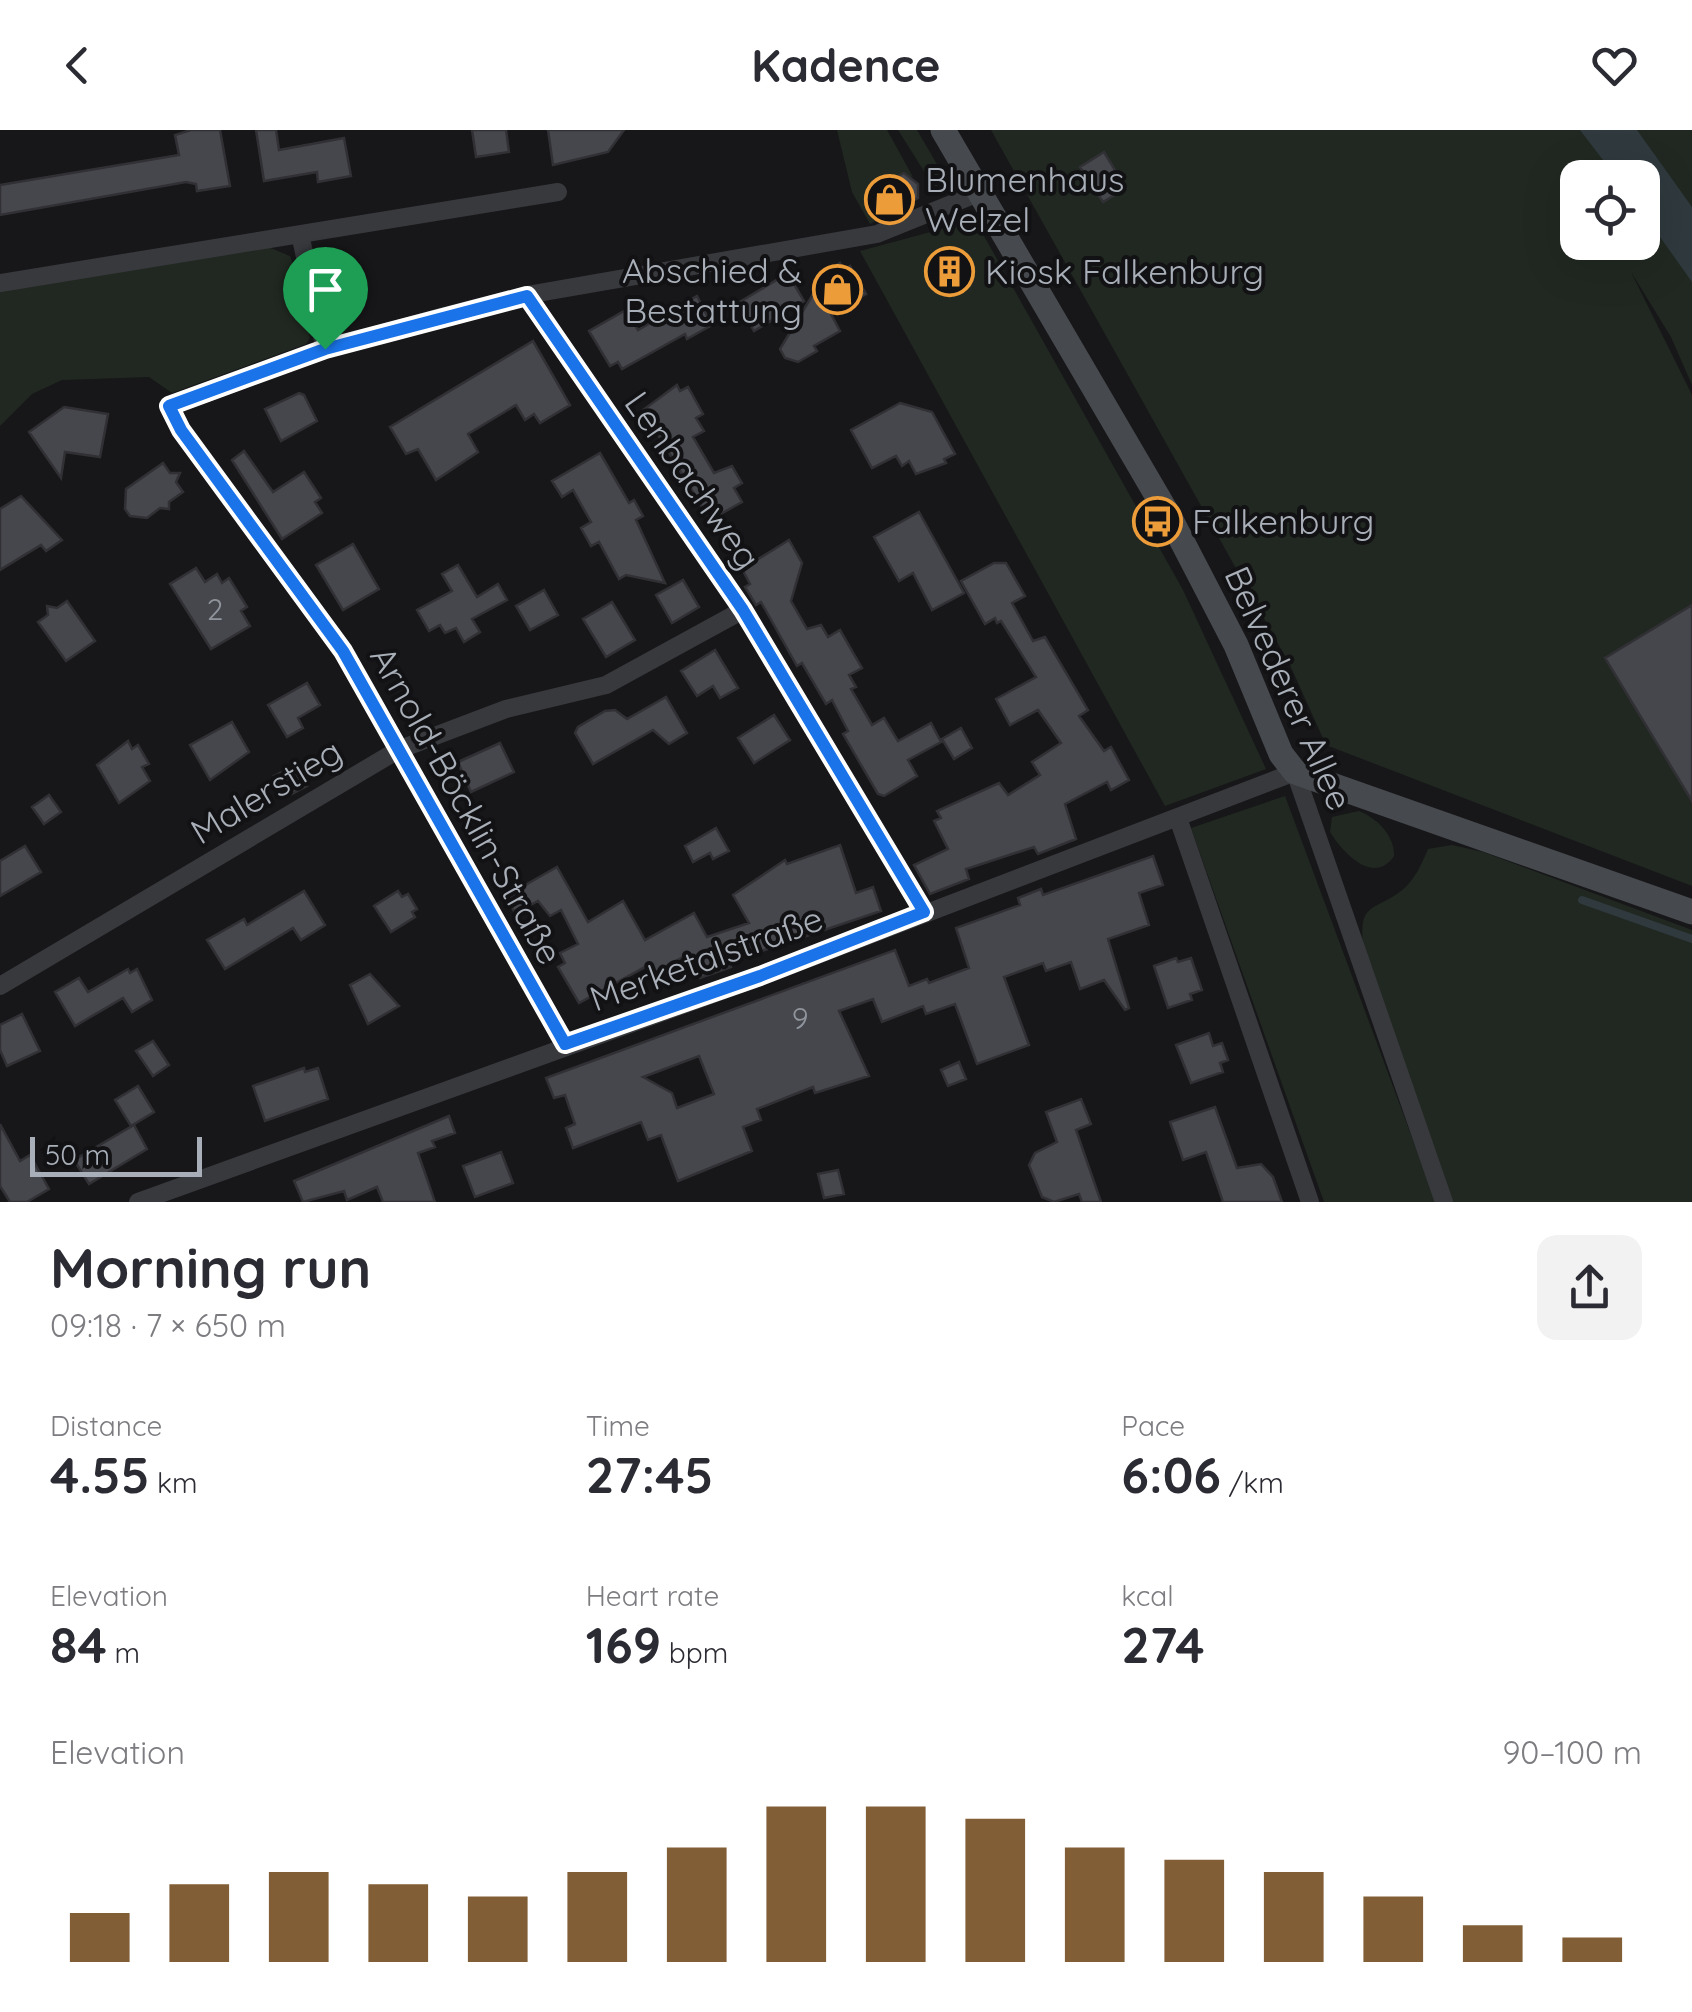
<!DOCTYPE html>
<meta charset="utf-8">
<style>
body{margin:0;font-family:Quicksand,sans-serif;background:#f2f2f3;color:#2b2b33;height:100vh;display:flex;flex-direction:column;font-size:38px;white-space:nowrap}
*{box-sizing:border-box;margin:0}
p{font-size:32px;color:#7c7c81}
.icon{flex:none;width:55px;height:55px;fill:none;stroke:currentColor;stroke-width:2;stroke-linecap:round;stroke-linejoin:round}
.map{position:relative;height:1072px;overflow:hidden}
.sheet{display:flex;flex-direction:column;background:#fff;flex:1}
.sheet>*{flex:none}
.fabs{position:absolute;left:1560px;top:30px;display:grid;gap:20px}
.fabs a{display:grid;place-items:center;width:100px;height:100px;border-radius:20px;background:#fff;box-shadow:0 10px 40px #0002;font-size:50px}
.scale{position:absolute;left:30px;bottom:25px;width:172px;box-sizing:border-box;padding-left:10px;border:5px solid #a9afb8;border-top:0;font-size:28px;line-height:35px;white-space:nowrap;color:#a9afb8;-webkit-text-stroke:8px #121214;paint-order:stroke}
.pin{position:absolute;display:grid;place-items:center;width:85px;height:85px;color:#fff;margin:-102px -42px;border-radius:50% 50% 50% 0;rotate:-45deg;box-shadow:0 0 10px #0007}
.pin .icon{rotate:45deg}
.round{display:grid;place-items:center;flex:none;width:105px;height:105px;border-radius:20px;background:#f2f2f3}
.summary{display:flex;align-items:center;justify-content:space-between;height:170px;padding:0 50px}
h1{font-size:55px;font-weight:700;line-height:75px}
.stats{display:grid;grid-template-columns:repeat(3,1fr);gap:15px;height:170px;padding:10px 50px}
.stats div{display:grid;align-content:center}
.stats b{font-size:50px;font-weight:700}
.stats small{font-size:28px;font-weight:400}
.stats p{font-size:28px}
.chart{height:280px;padding:20px 50px}
.chart p{display:flex;justify-content:space-between}
.chart svg{width:100%;height:180px;margin-top:10px;stroke:#825e36;stroke-width:6}
header{display:flex;justify-content:space-between;align-items:center;height:130px;padding:0 50px;background:#fff;font-size:45px;font-weight:700}
.map>svg:first-child{display:block}
</style>
<header><svg class="icon" aria-label="back" viewBox="0 0 24 24"><path d="M15 5l-7 7 7 7"/></svg>Kadence<svg class="icon" aria-label="heart" viewBox="0 0 24 24"><path d="M12 20l-8-8c-3-5 5-10 8-4 3-6 11-1 8 4z"/></svg></header>
<div class="map">
<svg width="1692" height="1072" viewBox="0 0 1692 1072">
<rect width="100%" height="100%" fill="#171719"/>
<path fill="#212821" fill-rule="evenodd" d="M837,0H887L913,47L899,45L870,61L884,86L870,94L852,62Z
M898,0H917L941,41L936,60Z
M991,0H1692V255L1671,207L1631,142L1692,265V756L1326,615L1290,535ZM1578,48H1642V112H1578Z
M975,90L1183,460L1266,639L1165,676L860,121Z
M268,117L290,126L294,137L310,208L306,214L172,263L149,247L62,250L32,264L0,296V161Z
M1285,666L1436,1072H1324L1191,698Z
M1359,681C1377,688 1395,706 1394,726C1374,756 1343,723 1330,702L1332,687Z
M1452,715L1483,722L1692,800V1072H1444L1363,815C1359,772 1373,782 1401,761C1415,750 1421,735 1428,719Z"/>
<path fill="#2f393e" d="M1580,0H1637L1692,77V152L1643,83L1642,48L1616,47Z"/>
<g fill="none" stroke-linecap="round" stroke-linejoin="round">
<path stroke="#2f393e" stroke-width="8" d="M1582,770L1692,809"/>
</g>
<path fill="#46474c" stroke="#313135" stroke-width="2.5" fill-rule="evenodd" d="M191,0H220L230,56L197,61L196,54L186,52L0,85V55L179,25L175,5Z
M256,0H276L279,20L344,8L351,46L318,52L317,42L264,51Z
M472,0H506L509,22L476,27Z
M548,0H624L608,22L553,35Z
M1104,22L1126,58L1103,72L1080,37Z
M904,43L918,54V68L884,86L870,61Z
M840,133L844,140L850,136L866,164L831,184L840,201L814,216L817,221L798,232L785,228L780,219L827,141Z
M780,148L784,153L791,149L804,171L754,201L738,173Z
M697,166L712,195L687,209L685,204L622,239L618,232L610,236L589,201L626,180L638,200Z
M533,211L570,275L540,293L534,284L525,290L516,275L468,304L478,322L436,350L418,319L406,324L390,297Z
M677,255L680,261L688,257L703,284L696,288L704,301L693,307L714,343L732,336L742,353L734,358L742,372L710,390L643,280Z
M299,263L304,265L317,291L281,311L265,279Z
M900,273L932,282L955,324L944,329L946,333L916,344L909,331L902,336L896,326L872,338L851,300Z
M64,277L108,284L100,327L65,322L61,348L29,302Z
M244,321L273,362L304,342L321,368L315,372L322,383L282,409L232,330Z
M600,323L629,373L634,370L643,386L636,390L665,453L626,445L619,449L599,412L591,416L581,398L591,392L573,360L562,367L552,351Z
M163,333L170,343H180L176,352L183,362L169,372V379L160,378L147,388L130,386L125,379L126,359Z
M21,366L62,410L46,421L41,415L0,440V379Z
M919,382L964,463L932,480L913,443L899,451L874,407Z
M789,410L802,433L791,471L807,499L821,495L828,507L840,500L862,538L849,545L856,557L851,559L872,595L884,588L898,611L931,593L941,612L908,630L917,646L884,666L878,664L843,604L848,601L832,570L826,574L802,533L797,536L761,472L756,475L745,457L750,454L742,439Z
M353,414L379,459L343,480L316,435Z
M994,433H1006L1025,466L1012,473L1033,511L1045,507L1088,580L1079,586L1104,621L1111,617L1129,650L1111,660L1107,652L1065,674L1076,709L1038,724L1034,717L966,739L969,749L930,764L914,735L948,719L934,691L941,688L937,681L999,653L1008,665L1040,645L1032,632L1061,613L1038,580L1010,595L996,569L1036,547L1001,491L997,493L995,488L985,494L961,451Z
M458,435L477,467L498,454L507,470L472,489L480,502L464,512L456,498L445,503L440,495L429,501L417,480L452,461L442,444Z
M196,438L205,452L217,444L222,453L229,448L247,477L241,481L250,496L211,519L170,454Z
M683,450L699,477L672,493L656,465Z
M544,460L558,485L530,500L516,476Z
M67,471L95,511L66,531L38,492L48,485L47,476L57,478Z
M612,472L635,510L606,527L583,489Z
M1692,475V671L1605,528Z
M715,520L738,558L720,568L713,556L697,566L681,541Z
M307,553L320,575L298,588L303,598L287,607L268,575Z
M666,567L687,603L669,614L653,600L593,634L575,603L578,597L605,581L615,580L627,589Z
M774,585L790,610L754,633L738,608Z
M232,592L249,622L210,650L190,615Z
M961,598L972,618L954,629L942,609Z
M128,611L132,619L138,615L149,634L142,637L150,651L119,673L97,635Z
M500,613L514,642L471,662L458,632Z
M296,635L307,656L286,667L274,646Z
M49,665L61,682L44,694L32,677Z
M716,698L729,721L713,729L710,723L693,732L685,716Z
M840,715L856,763L873,757L881,781L729,832L731,837L700,848L687,825L652,844L647,836L579,873L558,837L565,833L560,823L578,814L561,780L550,786L538,771L515,783L506,766L557,737L588,792L623,771L645,810L694,783L707,807L749,793L733,765L785,730L787,734Z
M25,716L41,742L0,766V731Z
M1153,726L1163,755L1139,763L1149,795L1108,809L1129,878L1125,880L1104,850L1080,859L1071,832L1046,841L1043,833L1004,847L1029,915L977,934L955,874L926,884L923,876L882,892L873,869L839,881L869,946L815,963L813,957L757,979L761,990L743,997L752,1021L678,1051L661,1005L648,1010L641,992L573,1018L566,998L575,994L565,965L554,968L546,948L895,820L909,856L927,849L929,853L969,838L956,798L1020,775L1018,768L1041,759L1043,765ZM699,926L714,964L677,978L672,963L643,947Z
M304,761L325,795L301,810L293,798L225,839L207,810L244,789L247,795Z
M398,761L402,767L408,764L417,779L412,782L415,787L391,802L374,776Z
M1176,828L1178,832L1191,828L1202,860L1190,864L1192,870L1168,878L1154,836Z
M128,839L130,843L137,839L152,870L132,882L123,868L75,896L55,862L79,848L88,862Z
M370,844L399,876L368,894L350,855Z
M22,884L40,921L7,936L0,920V895Z
M1209,903L1213,916L1222,913L1228,930L1220,933L1223,942L1191,953L1176,915Z
M153,911L169,935L153,946L136,921Z
M959,932L966,949L948,956L941,940Z
M304,938L305,942L318,938L328,969L265,991L253,956Z
M138,956L154,982L131,996L115,970Z
M1081,969L1091,994L1076,1000L1101,1072H1082L1079,1064L1054,1072L1042,1067L1029,1035L1035,1023L1057,1012L1046,982Z
M1215,977L1237,1038L1261,1034L1273,1047L1282,1072H1223L1206,1022L1183,1030L1170,992Z
M449,986L455,1003L432,1011L435,1017L418,1023L435,1072H383L377,1057L347,1070L344,1061L303,1072L294,1051Z
M0,994L20,1031L30,1025L49,1059L27,1072H10L0,1056Z
M134,995L147,1019L89,1054L74,1030Z
M501,1022L513,1053L475,1067L463,1036Z
M838,1040L844,1064L824,1068L818,1044Z"/>
<g fill="none" stroke-linecap="round" stroke-linejoin="round">
<path stroke="#38393d" stroke-width="18" d="M300,104L325,219
M0,153L558,62
M527,165L743,480L924,782
M1178,688L1310,1072
M0,856L398,620L506,579L606,555L743,480
M565,914L343,521L181,300L169,277L325,219L445,186L527,165L877,104L981,62
M138,1072L760,847L1295,642L1444,1072"/>
<path stroke="#46494d" stroke-width="25" d="M943,0L1169,386L1236,515L1281,624L1295,642L1692,782"/>
</g>
<g fill="none" stroke-linecap="round" stroke-linejoin="round">
<defs>
<path id="route" d="M527,166L743,480L924,782L760,846L565,914L343,521L181,300L169,276L325,219Z"/>
</defs>
<use href="#route" stroke="#fff" stroke-width="20"/>
<use href="#route" stroke="#1a73e8" stroke-width="12"/>
</g>
<defs>
<symbol id="shop-ring" viewBox="-11 -11 22 22"><circle r="9.5" fill="#121214" stroke="#ed9c3a" stroke-width="1.5"/><path d="M-5-2.5h2.3a2.7 3.5 0 0 1 5.4 0H5L5.5 6h-11ZM-1.5-2.5h3a1.5 2.3 0 0 0-3 0Z" fill="#ed9c3a"/></symbol>
<symbol id="building-ring" viewBox="-11 -11 22 22"><circle r="9.5" fill="#121214" stroke="#ed9c3a" stroke-width="1.5"/><path d="M-4-6H4V6H1V3H-1V6H-4ZM-2.5-4.3h1.7v1.8h-1.7ZM.8-4.3h1.7v1.8H.8ZM-2.5-1h1.7V.8h-1.7ZM.8-1h1.7V.8H.8Z" fill="#ed9c3a"/></symbol>
<symbol id="bus-ring" viewBox="-11 -11 22 22"><circle r="9.5" fill="#121214" stroke="#ed9c3a" stroke-width="1.5"/><path d="M-5-6H5V4H4V6H2V4H-2V6H-4V4H-5ZM-3.5-4V0h7V-4ZM-3.5 1.2v1.5H-2V1.2ZM2 1.2v1.5H3.5V1.2Z" fill="#ed9c3a"/></symbol>
</defs>
<g fill-rule="evenodd">
<use href="#shop-ring" x="862" y="42" width="55" height="55"/>
<use href="#building-ring" x="922" y="114" width="55" height="55"/>
<use href="#shop-ring" x="810" y="132" width="55" height="55"/>
<use href="#bus-ring" x="1130" y="364" width="55" height="55"/>
</g>
<g text-anchor="middle" dominant-baseline="central" stroke-width="8" stroke-linejoin="round" paint-order="stroke">
<g font-size="30" fill="#90959d">
<text x="215" y="479">2</text>
<text x="800" y="888">9</text>
</g>
<g font-size="35" fill="#a9afb8" stroke="#121214" text-anchor="start">
<text x="925" y="49">Blumenhaus<tspan x="925" dy="40">Welzel</tspan></text>
<text x="802" y="140" text-anchor="end">Abschied &amp;<tspan x="802" dy="40">Bestattung</tspan></text>
<text x="985" y="141">Kiosk Falkenburg</text>
<text x="1192" y="391">Falkenburg</text>
</g>
<g font-size="35" fill="#a9afb8" stroke="#121214">
<text transform="translate(693 350) rotate(55)">Lenbachweg</text>
<text transform="translate(1289 558) rotate(66)">Belvederer Allee</text>
<text transform="translate(266 661) rotate(-31)">Malerstieg</text>
<text transform="translate(467 675) rotate(61)">Arnold-Böcklin-Straße</text>
<text transform="translate(706 828) rotate(-20)">Merketalstraße</text>
</g>
</g>
</svg>
<div class="fabs">
<a><svg class="icon" aria-label="locate" viewBox="0 0 24 24"><circle cx="12" cy="12" r="6"/><path d="M12 2v4M12 18v4M2 12h4M18 12h4"/></svg></a>
</div>
<div class="scale">50 m</div>
<div class="pin" style="left:325px;top:219px;background:#1e9e55"><svg class="icon" aria-label="arrive" viewBox="0 0 24 24"><path d="M6 21V4h12l-3 4 3 4H6"/></svg></div>
</div>
<section class="sheet">
<div class="summary"><div><h1>Morning run</h1><p>09:18 · 7 × 650 m</p></div><a class="round"><svg class="icon" aria-label="share" viewBox="0 0 24 24"><path d="M12 15V3M7 8l5-5 5 5M5 13v7h14v-7"/></svg></a></div>
<div class="stats">
<div><p>Distance</p><b>4.55<small> km</small></b></div>
<div><p>Time</p><b>27:45</b></div>
<div><p>Pace</p><b>6:06<small> /km</small></b></div>
</div>
<div class="stats">
<div><p>Elevation</p><b>84<small> m</small></b></div>
<div><p>Heart rate</p><b>169<small> bpm</small></b></div>
<div><p>kcal</p><b>274</b></div>
</div>
<div class="chart"><p><span>Elevation</span>90–100 m</p>
<svg viewBox="0 0 160 44" preserveAspectRatio="none"><path d="M5 44V32M15 44V25M25 44V22M35 44V25M45 44V28M55 44V22M65 44V16M75 44V6M85 44V6M95 44V9M105 44V16M115 44V19M125 44V22M135 44V28M145 44V35M155 44V38"/></svg>
</div>
</section>
